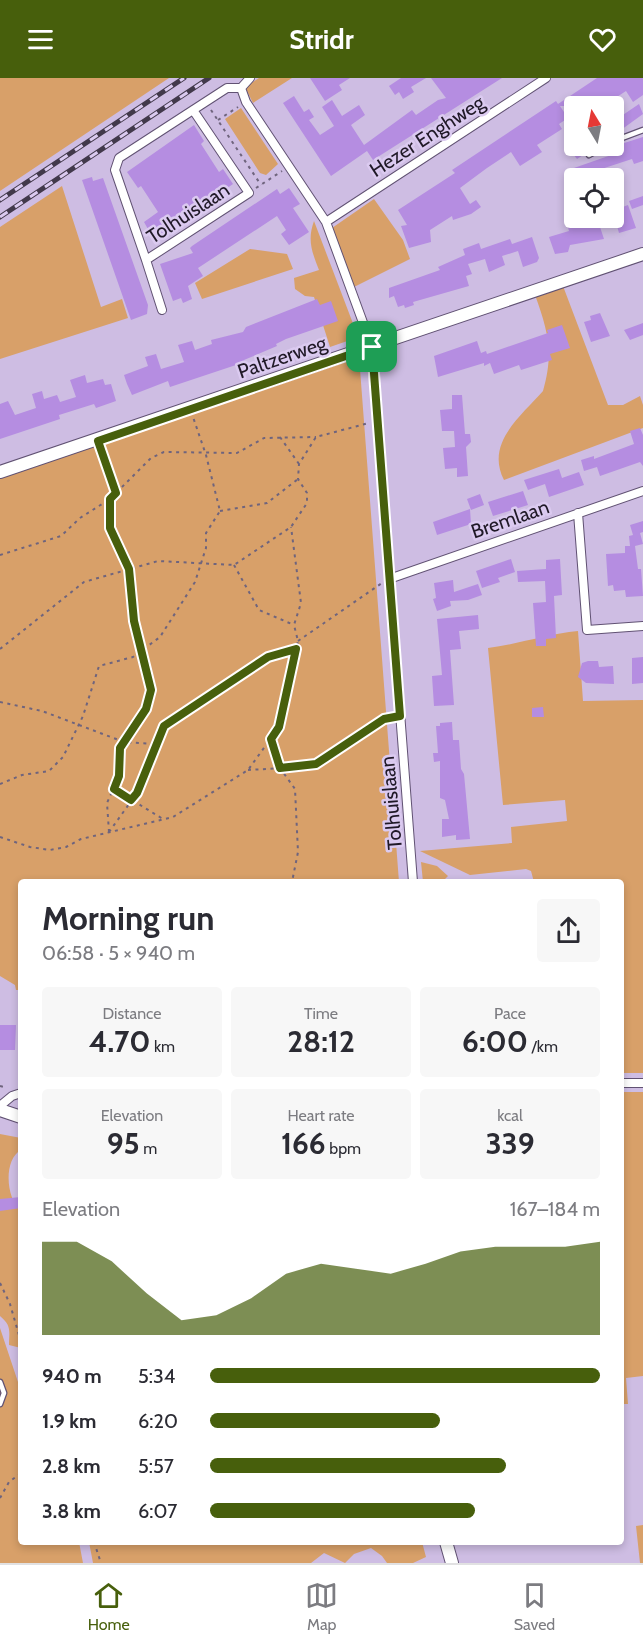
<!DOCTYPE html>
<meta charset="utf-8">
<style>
body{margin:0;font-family:Cabin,sans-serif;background:#f7f7f7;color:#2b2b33;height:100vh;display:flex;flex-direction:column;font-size:22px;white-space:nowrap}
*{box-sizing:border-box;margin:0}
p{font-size:20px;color:#7c7c81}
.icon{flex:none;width:33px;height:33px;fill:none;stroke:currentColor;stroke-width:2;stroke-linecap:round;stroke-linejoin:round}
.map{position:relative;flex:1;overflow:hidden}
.side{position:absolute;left:18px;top:801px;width:606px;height:666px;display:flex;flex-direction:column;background:#fff;border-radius:6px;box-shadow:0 3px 9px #0003}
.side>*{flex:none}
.needle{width:39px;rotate:350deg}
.tools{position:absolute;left:564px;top:18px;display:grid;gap:12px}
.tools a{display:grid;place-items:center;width:60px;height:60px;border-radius:6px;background:#fff;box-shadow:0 3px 9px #0003;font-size:30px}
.pin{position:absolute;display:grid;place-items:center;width:51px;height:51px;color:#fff;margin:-26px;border-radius:12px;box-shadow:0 3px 9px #0006}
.round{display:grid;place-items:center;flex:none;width:63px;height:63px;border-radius:6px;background:#f7f7f7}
.head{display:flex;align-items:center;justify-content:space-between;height:102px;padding:0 24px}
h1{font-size:33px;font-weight:700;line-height:45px}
.stats{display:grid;grid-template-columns:repeat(3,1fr);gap:9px;height:102px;padding:6px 24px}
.stats div{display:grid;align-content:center;border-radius:6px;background:#f7f7f7;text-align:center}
.stats b{font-size:30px;font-weight:700}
.stats small{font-size:16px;font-weight:400}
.stats p{font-size:16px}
.chart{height:168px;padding:12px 24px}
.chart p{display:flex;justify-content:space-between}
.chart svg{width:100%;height:108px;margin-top:6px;fill:#475f0c;opacity:.7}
ul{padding:0 24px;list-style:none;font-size:20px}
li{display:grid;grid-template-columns:96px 72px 1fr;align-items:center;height:45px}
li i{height:15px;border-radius:8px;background:#475f0c}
header{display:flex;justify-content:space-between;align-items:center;height:78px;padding:0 24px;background:#475f0c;color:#fff;font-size:27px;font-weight:700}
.tab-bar{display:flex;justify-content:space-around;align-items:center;height:84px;border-top:2px solid #e1e1e2;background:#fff;font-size:16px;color:#7c7c81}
.tab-bar a{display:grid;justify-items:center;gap:3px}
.tab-bar .selected{color:#475f0c}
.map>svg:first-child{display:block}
</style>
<header><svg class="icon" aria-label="menu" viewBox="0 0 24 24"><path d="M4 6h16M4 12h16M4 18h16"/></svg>Stridr<svg class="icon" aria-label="heart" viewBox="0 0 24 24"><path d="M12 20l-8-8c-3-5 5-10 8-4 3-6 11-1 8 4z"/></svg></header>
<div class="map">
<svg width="643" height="1485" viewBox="0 0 643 1485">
<rect width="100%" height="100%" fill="#cebde3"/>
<path fill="#d8a069" d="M0,0H169L0,113Z
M259,0H292L253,25L245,9Z
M241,30L278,86L266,97L260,95L225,41Z
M62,108L101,229L122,221L128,240L0,281V149Z
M374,121L403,162L410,181L354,209L332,150Z
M314,143L357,256L356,260L330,269L314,219L305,218L295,211L294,200L319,192C312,174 307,162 314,143Z
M250,171L287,176L293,191L202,221L195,205Z
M563,208L608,327H623L640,318L643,327V350L504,402C485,365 521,338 543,313C554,275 548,253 535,217Z
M359,278L399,804H21V912H16L15,907L0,898V398Z
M578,553L583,623L643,622V995H621V804H534L531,793L526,791L470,797L420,773L512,765L511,749L567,743L565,722L503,727L488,570C519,566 547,556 578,553Z
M421,784L437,788L448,798L442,804H423Z
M621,1014H643V1298L626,1300L628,1326H621Z
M0,1056L21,1060V1072C3,1082 6,1121 21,1133V1270L9,1267C9,1253 12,1248 0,1238Z
M0,1250L21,1313V1464H79L83,1485H0Z
M643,1447V1485H640L636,1448Z
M89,1464H422L426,1479L413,1485H387L382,1478L371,1470L354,1476L345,1485L324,1475L311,1485H93Z"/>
<path fill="#b58de1" d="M310,0H350L339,7L342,12L325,23Z
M401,0H426L411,9L414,14L403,21L399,14L395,17L389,8Z
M431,0H502L373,82L367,73L331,98L283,25L294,18L304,34L309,31L314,39L309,42L320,57L334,48L322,29L332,22L342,38L359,27L365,37L351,47L364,67L412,32L416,37L438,22L446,20Z
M597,0H643V17L633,24L626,13L603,28H560L568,40L559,46L562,51L537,67L542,74L520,88L511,74L487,90L460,110L470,126L476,122L481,129L471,136L453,142L452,138L430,152L431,164L409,170L401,148L407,147L398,132L455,95L452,92L556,23L558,26Z
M639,26L643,36L614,57V43Z
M194,47L204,63L201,66L219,94L223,91L233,106L158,158L153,151L149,153L144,144L158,134L141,108L138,110L127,94Z
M643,59V83L634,86L632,81L586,96L585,94L576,99L571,91L620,74L618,67Z
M577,68H597L577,81L570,72Z
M92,99L93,103L103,100L148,227L147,236L131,242L82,102Z
M289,110L300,126L293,130L309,154L289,167L281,156L286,152L277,138L198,190L203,198L188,208L192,221L183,225L181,220L173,223L160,186L193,175L190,170L192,168L277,111L280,116Z
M643,118V127L632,131L629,123Z
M628,127L636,150L619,155L614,138L622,135L620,130Z
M573,136L576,144L597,140L604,161L570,167L568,174L555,176L549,159L569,153L565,138Z
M532,159L539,180L537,184L523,189L518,173L502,178L505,187L489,194L485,181L468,186L472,196L466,198L469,208L413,224L414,227L405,230L404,227L398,229L394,218L389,220V210L440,192L438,189L465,177L463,171L479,165L481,171L510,161L512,166Z
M317,221L320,227L331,223L338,243L286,261L276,266L277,268L244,282L245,284L170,309L168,303L132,317L127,306L124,297L148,288L145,279L156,276L161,291L184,284L178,267L192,263L195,272L212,266L211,262L243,254L246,249Z
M600,235L610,258L591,264L584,244L591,242L590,238Z
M643,245V257L630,262L624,252Z
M562,247L570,270L550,276L552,282L521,292L519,287L494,296L490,285L484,288V285L438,299L434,278L477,263L481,275L486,273L487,276L548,255L547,252Z
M85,297L87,305L103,301L105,307L111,306L116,323L96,330L94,326L59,337L60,341L0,361V326L8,323L15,337L36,330L32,316L42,313L44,321L57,317L60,324L76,319L70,302Z
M452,317H462L465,356H470L471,364L466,369L468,398L457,399V390L445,391L443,370L455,369L454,353H442L440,332L452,331Z
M640,350L643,357V388L640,384L600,398L597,389L584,393L581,382L594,378V381L634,366L630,353Z
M559,391L562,400L579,394L584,407L549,419L545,406L528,412L524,402Z
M523,413L528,427L493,438L488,424Z
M480,416L484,427L471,432L467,421Z
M470,431L471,446L437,457L433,444Z
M643,443V454L640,455L643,466L635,468L638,491H641L643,518L626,519L625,512L614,513L613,507L608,508L606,476L625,475V468H630L629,458L633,457L630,447Z
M511,481L515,494L498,500L500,504L482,510L476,493Z
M560,481L562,517L554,518L556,560L546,561V568H536L533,525L546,524L545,503L518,504L517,493L546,491V482Z
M453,502L454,514L478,506L482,517L468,522L450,523L451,528L437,533L433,521L436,520L434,505Z
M478,537L479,551L459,553L461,571L450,572L454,627L434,628L432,598L442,597L437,541Z
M643,579V605L632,606V580Z
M588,583H598L599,589L613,588L614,606L586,605L578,599L582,585Z
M543,629L544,639H532V630Z
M452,644L453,662H459L461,691L464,696L470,761L456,762V757L442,759V741H449L445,722L440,720V683L434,684L433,675H438L436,648H440V645Z
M0,947H16L15,972H0Z
M21,1119V1130L0,1133V1121Z"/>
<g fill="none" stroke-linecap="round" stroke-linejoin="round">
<defs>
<path id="lane" d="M614,63L643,52
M589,77L606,68
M0,1304L4,1315L0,1326"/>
<path id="street" d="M241,10L246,24L326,144L372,269L413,804
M241,10L250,0
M193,32L249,115L146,182L115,92L119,80L227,10H241
M326,144L546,0
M146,182L162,232
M578,435L587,552L643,548
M389,501L643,413
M621,1005H643
M0,1028L12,1018L21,1015"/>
<path id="secondary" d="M0,394L643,176
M0,1032L21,1039
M446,1464L452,1485"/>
</defs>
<use href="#lane" stroke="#615273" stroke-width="7"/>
<use href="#street" stroke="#615273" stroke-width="10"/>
<use href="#secondary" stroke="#615273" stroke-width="14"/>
<path stroke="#6f647d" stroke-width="2" stroke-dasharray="3 4.5" stroke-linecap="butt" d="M211,32L261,107
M218,42L238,29
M256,110L282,93
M280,359L299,386
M101,371L115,414
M220,433L267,425L298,401
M0,477L61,458L80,440L110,421L151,380L164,374L237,375L264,360L316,359
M234,487L259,532L294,547
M298,563L382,505
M0,571L84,504L158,483L234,487L291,449L307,425V415L298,401L299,386L316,359L369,345
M0,624L42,633L124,664L156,666
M271,661L280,690L295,711L298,774L292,804
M248,692C278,690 310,691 335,675C353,664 369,644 391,640
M0,706L22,697L49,693L63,679L83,638L99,588L133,579L160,559L195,504L206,470V455L220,433L206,377L193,339
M114,711L163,741
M109,754L107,725L119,698L120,670L146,631L151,613L134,543L129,491L110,450V421
M109,754L137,715L163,648L268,579L296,571
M0,759L30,769L50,772L66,769L81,761L173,739L248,692L279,649L298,563L294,547L301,525L291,449
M0,1008L7,1010
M0,1205L10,1226L21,1264
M0,1420L9,1404L21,1395
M94,1464L101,1485"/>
<use href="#lane" stroke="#fff" stroke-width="4.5"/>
<use href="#street" stroke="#fff" stroke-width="8"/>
<use href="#secondary" stroke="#fff" stroke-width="12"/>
<defs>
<path id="rail" d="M0,122L184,0
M0,139L209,0"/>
</defs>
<use href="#rail" stroke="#42394b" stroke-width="5"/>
<use href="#rail" stroke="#dbcaf0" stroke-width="3" stroke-dasharray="9" stroke-linecap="butt"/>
</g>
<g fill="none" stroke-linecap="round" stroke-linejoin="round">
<defs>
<path id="route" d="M372,269L400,638L384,641L316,686L280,690L271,661L279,649L296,571L268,579L164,648L137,715L131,722L114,711L119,698L120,670L146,631L151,612L134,543L129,491L110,450V421L116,415L98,363Z"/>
</defs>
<use href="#route" stroke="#fff" stroke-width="12"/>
<use href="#route" stroke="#475f0c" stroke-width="8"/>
</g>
<g text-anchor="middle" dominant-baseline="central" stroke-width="5" stroke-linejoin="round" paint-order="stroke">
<g font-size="20" fill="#201927" stroke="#dbcaf0">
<text transform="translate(427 58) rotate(-33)">Hezer Enghweg</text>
<text transform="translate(188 135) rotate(-33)">Tolhuislaan</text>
<text transform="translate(282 279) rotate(-19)">Paltzerweg</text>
<text transform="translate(510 441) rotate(-19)">Bremlaan</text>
<text transform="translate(391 725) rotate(-95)">Tolhuislaan</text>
</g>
</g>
</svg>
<div class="tools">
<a><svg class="needle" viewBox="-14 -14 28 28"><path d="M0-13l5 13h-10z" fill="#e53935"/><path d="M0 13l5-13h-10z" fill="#7c7c81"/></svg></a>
<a><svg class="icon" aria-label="locate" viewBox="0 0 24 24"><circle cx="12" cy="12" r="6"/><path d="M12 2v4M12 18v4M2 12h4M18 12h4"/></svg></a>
</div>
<div class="pin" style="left:372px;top:269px;background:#1e9e55"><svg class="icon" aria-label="arrive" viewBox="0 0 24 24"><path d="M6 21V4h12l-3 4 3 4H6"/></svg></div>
<section class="side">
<div class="head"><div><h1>Morning run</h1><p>06:58 · 5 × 940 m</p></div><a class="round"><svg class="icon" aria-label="share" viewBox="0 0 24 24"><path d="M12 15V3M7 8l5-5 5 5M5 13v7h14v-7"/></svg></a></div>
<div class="stats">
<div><p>Distance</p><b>4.70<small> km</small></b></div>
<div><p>Time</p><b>28:12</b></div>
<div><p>Pace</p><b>6:00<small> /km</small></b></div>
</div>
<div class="stats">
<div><p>Elevation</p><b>95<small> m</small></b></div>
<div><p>Heart rate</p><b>166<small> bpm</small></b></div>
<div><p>kcal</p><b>339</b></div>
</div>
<div class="chart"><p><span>Elevation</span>167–184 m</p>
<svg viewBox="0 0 160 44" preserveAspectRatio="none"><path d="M0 44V6L10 6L20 14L30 27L40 38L50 36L60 29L70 19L80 15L90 17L100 19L110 15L120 10L130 8L140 8L150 8L160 6V44z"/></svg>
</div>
<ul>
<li><b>940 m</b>5:34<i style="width:100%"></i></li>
<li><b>1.9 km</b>6:20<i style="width:59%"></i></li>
<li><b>2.8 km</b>5:57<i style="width:76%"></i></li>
<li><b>3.8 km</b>6:07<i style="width:68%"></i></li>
</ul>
</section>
</div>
<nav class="tab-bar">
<a class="selected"><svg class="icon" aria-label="home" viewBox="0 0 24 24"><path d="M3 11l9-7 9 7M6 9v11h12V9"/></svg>Home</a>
<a><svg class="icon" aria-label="map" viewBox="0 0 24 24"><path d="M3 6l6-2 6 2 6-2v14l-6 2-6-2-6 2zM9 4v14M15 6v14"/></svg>Map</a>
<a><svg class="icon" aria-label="saved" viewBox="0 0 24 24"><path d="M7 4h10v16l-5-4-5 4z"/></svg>Saved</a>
</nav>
